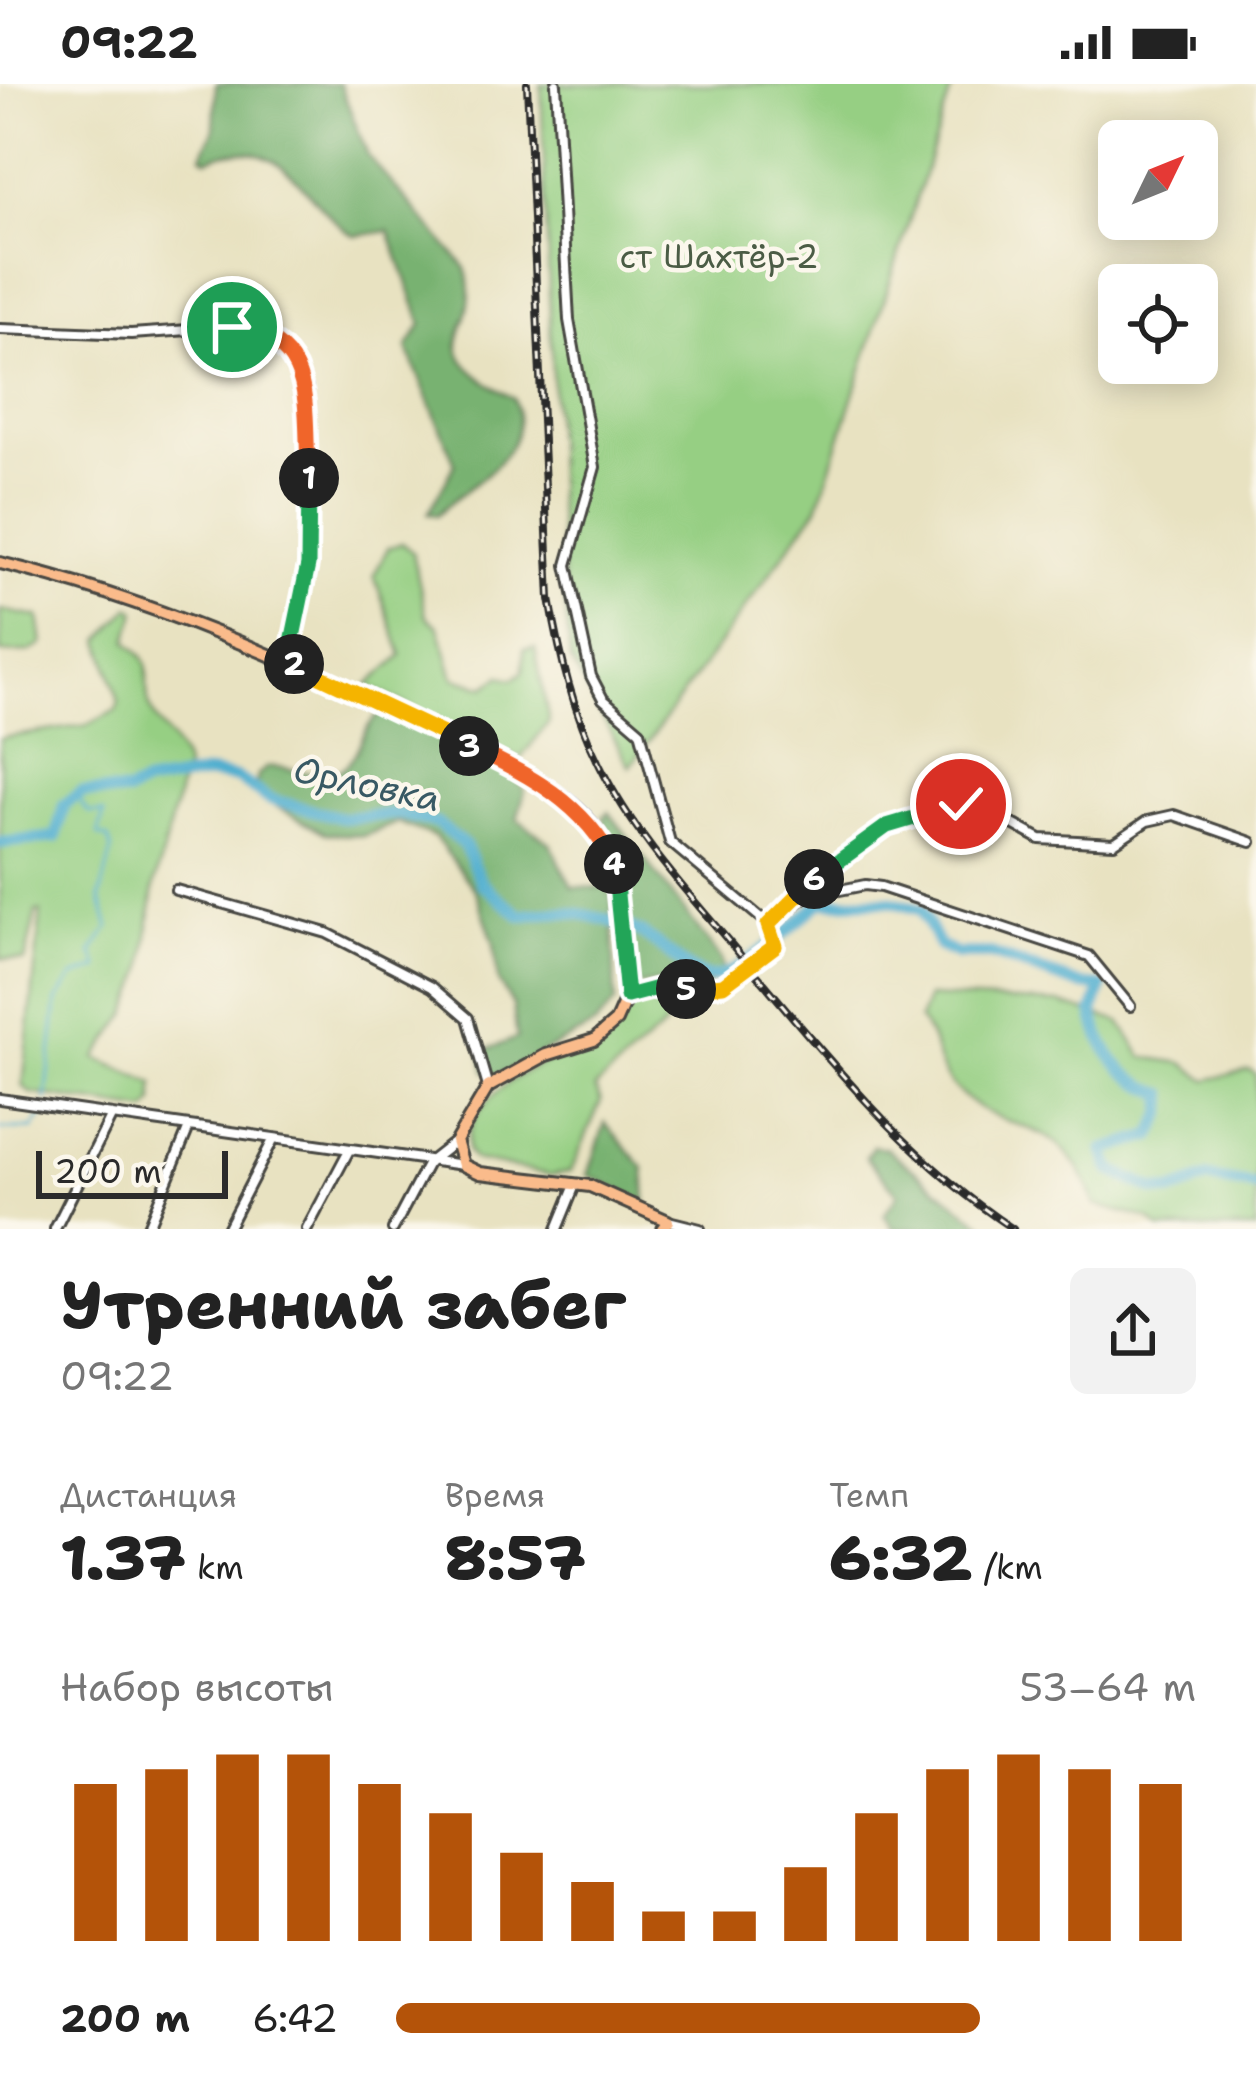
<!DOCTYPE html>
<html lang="ru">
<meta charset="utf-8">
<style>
body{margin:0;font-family:"Shantell Sans",sans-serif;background:#f2f2f2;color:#222;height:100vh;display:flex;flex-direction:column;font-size:45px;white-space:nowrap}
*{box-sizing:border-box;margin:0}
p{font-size:39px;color:#767676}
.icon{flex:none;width:66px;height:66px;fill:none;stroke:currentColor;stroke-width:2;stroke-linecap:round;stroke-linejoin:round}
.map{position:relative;height:1145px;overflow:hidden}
.sheet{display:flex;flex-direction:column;background:#fff;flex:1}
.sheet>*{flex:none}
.needle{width:78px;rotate:47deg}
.buttons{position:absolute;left:1098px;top:36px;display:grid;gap:24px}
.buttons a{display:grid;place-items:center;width:120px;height:120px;border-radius:18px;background:#fff;box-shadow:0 6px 30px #0003;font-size:60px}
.scale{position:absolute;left:36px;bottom:30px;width:192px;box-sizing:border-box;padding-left:12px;border:6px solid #2b2b2b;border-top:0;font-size:33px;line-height:42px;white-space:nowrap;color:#2b2b2b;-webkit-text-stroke:9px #fbf7ec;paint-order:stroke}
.pin{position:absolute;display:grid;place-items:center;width:102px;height:102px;color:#fff;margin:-51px;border:6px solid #fff;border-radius:50%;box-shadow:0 3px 12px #0007}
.km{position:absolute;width:60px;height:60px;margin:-30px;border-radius:50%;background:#222;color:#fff;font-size:33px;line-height:60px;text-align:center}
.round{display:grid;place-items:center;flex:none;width:126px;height:126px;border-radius:18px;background:#f2f2f2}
.head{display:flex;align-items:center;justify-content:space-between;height:204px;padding:0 60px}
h1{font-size:66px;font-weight:800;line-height:90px}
.stats{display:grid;grid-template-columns:repeat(3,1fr);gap:18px;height:204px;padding:12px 60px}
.stats div{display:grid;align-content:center}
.stats b{font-size:60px;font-weight:800}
.stats small{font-size:33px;font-weight:400}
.stats p{font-size:33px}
.chart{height:336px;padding:24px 60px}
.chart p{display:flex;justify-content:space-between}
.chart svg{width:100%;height:216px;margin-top:12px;stroke:#b45309;stroke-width:6}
ul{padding:0 60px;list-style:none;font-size:39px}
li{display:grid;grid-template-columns:192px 144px 1fr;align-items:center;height:90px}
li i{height:30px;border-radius:15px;background:#b45309}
.status{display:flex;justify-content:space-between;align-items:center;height:84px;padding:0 60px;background:#fff;direction:ltr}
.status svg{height:33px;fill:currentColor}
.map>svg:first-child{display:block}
</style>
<div class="status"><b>09:22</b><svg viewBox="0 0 49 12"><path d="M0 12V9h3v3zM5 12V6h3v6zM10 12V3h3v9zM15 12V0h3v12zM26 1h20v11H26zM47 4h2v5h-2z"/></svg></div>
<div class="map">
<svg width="1256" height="1145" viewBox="0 0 1256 1145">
<rect width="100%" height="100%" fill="#fbf7ec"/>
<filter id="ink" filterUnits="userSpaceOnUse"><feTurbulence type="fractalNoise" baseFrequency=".00833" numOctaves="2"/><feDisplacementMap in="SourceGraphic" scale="24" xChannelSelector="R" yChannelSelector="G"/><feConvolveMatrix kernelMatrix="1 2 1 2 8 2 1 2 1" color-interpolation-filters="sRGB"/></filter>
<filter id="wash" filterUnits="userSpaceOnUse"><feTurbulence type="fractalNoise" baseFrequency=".004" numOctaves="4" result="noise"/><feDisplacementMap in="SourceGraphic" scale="48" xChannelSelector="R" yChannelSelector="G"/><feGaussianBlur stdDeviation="2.7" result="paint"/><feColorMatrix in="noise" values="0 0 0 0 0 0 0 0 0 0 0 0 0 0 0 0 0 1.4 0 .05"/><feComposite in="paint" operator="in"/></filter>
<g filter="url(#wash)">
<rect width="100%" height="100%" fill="#e8e2c1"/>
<path fill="#96cf83" stroke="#607d57" stroke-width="3" d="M541,0H953L818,423L630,683L570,575L557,416Z
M402,459L413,469L426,532L439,543L454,594L485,603L501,592L513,595L523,588L524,565L535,564L549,638L520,675L367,602L402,571L374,491L388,464Z
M130,523L136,527L128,557C157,584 143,584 148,616C153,641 179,658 185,683L154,802L144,886L128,929L96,974L154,999V1019L147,1027L31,1009L23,1002L41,828H36L25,877L0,874V654L88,641L116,626L119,618L101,556Z
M0,526L39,533L43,560L30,568L0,569Z
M645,913L662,928L666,941L595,1004L601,1017L571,1087L551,1091L474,1076L468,1068C463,1023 515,990 552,975C567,969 584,968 598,958C617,945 624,920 645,913Z
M928,913L1059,919L1120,938L1143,973L1183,979L1207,996L1249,986L1256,990V1145H1160L1149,1135L1095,1121C1061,1020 1007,1061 952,1001C934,981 937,955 919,936Z"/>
<path fill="#78b271" stroke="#526e4e" stroke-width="3" d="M216,0H340L368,72L466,184C487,253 411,258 513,314C538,368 467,400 437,431L428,430L455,380L407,264L422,240L389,147L356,152L346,147C297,106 280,47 207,75L202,71L214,45Z
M382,629C416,645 509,675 525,707L517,735L550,759L572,803L606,804L612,811L615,919L595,941L494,994L485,987L481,968L517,954L513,921L498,897L494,860L476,807L435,753L398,738L364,752L325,749L254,710L258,691L267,683C287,680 305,693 325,690C364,686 355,645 382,629Z
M609,728L721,875L723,887L707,902L676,896L632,903L624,794L603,733Z
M605,1039L644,1084L646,1118L588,1091Z
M873,1062L886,1064L989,1145H894L884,1131L898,1110L866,1073Z"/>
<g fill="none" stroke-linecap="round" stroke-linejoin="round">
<path stroke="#50aecf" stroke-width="3" d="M46,1016L57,917L73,893L99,884L92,868L109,844L100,813L112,766L108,754L98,751L104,729H89L81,720V708
M0,1045H33L45,1026"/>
<path stroke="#50aecf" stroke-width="12" d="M0,759L56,753L64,721L81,708L128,709L143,701L209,690L237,694L269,715L342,734L399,730L438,740L464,761L482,800L521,832C564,824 597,830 637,847C660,857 690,896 716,893C739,890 802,835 820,818L890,817L921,826L939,862L957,870H991L1080,901L1102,903L1093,928C1102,971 1124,996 1165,1010L1164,1028L1152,1052L1104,1066L1111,1086L1154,1106L1171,1108L1208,1094L1256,1102"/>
</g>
</g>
<g filter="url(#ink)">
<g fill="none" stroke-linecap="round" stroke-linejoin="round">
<defs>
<path id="minor" d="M556,0L569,236L595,383L567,481L591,592L603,615L640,647L670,758L768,840
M0,245L131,250L232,243L266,252L285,269L307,304L311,448L288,577
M176,806L327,849L432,903L468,934L488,1003
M791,817L858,759L887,742L961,720L978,721L1040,755L1114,759L1147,737L1174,731L1251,758
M627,912L665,902L713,905L775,862L768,840L805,813L865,801L881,803L1089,872L1130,922
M0,1015L463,1081
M668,1137L700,1145
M55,1145L112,1031
M147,1145L189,1043
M227,1145L272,1058
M307,1145L348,1068
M393,1145L428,1079L456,1057
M557,1145L575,1101"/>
<path id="major" d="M0,479C151,515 293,579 433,645C481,667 565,701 595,744C628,793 619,856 627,912L616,937L594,956L546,971L488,1003L456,1057L463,1081L480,1089L590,1102L668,1137L662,1145"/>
</defs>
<use href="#minor" stroke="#474642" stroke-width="14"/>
<use href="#major" stroke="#474642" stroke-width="16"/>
<use href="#minor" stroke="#fff" stroke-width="8"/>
<use href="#major" stroke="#fabb8b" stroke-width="10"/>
<defs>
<path id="rail" d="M527,0L550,515C560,573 573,628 600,682C635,753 691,812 742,873C827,973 903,1072 1013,1145"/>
</defs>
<use href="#rail" stroke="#2b2b2b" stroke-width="8"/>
<use href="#rail" stroke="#fbf7ec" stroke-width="3" stroke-dasharray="9" stroke-linecap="butt"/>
</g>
</g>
<g fill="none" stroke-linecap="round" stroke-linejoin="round" filter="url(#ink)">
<defs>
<path id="split-1" d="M232,243C322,257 302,328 309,394"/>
<path id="split-2" d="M294,580L288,577L308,481L309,394"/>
<path id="split-3" d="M294,580L469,662"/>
<path id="split-4" d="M469,662C527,689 586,720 614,780"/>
<path id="split-5" d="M614,780L627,912L665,902L686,905"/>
<path id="split-6" d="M686,905L723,901L775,862L768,841L814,795"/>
<path id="split-7" d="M814,795L887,742L961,720"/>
</defs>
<use href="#split-1" stroke="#fff" stroke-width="24"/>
<use href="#split-2" stroke="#fff" stroke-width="24"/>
<use href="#split-3" stroke="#fff" stroke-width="24"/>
<use href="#split-4" stroke="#fff" stroke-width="24"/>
<use href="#split-5" stroke="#fff" stroke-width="24"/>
<use href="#split-6" stroke="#fff" stroke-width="24"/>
<use href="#split-7" stroke="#fff" stroke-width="24"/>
<use href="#split-1" stroke="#f0652b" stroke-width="15"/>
<use href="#split-2" stroke="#22a559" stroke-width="15"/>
<use href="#split-3" stroke="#f5b400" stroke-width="15"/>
<use href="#split-4" stroke="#f0652b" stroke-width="15"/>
<use href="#split-5" stroke="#22a559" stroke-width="15"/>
<use href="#split-6" stroke="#f5b400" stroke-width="15"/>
<use href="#split-7" stroke="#22a559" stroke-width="15"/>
</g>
<g text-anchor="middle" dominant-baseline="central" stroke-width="9" stroke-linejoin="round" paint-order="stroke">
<g font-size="33" fill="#4b5c45" stroke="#fbf7ec">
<text x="719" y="172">ст Шахтёр-2</text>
</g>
<g font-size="36" font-style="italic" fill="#385964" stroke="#fbf7ec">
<text transform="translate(367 700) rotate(12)">Орловка</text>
</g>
</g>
</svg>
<div class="buttons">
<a><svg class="needle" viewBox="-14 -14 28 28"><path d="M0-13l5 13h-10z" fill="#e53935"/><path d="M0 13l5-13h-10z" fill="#767676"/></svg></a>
<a><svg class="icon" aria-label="locate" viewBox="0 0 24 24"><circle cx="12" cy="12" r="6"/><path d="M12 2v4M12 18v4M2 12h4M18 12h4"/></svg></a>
</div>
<div class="scale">200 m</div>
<div class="pin" style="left:232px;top:243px;background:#1e9e55"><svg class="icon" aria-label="arrive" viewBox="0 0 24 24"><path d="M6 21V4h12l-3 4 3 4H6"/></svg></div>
<div class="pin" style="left:961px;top:720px;background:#d93025"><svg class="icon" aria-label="check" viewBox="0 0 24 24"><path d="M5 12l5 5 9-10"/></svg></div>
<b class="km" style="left:309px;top:394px">1</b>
<b class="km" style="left:294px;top:580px">2</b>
<b class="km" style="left:469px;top:662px">3</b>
<b class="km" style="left:614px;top:780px">4</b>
<b class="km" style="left:686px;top:905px">5</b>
<b class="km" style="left:814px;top:795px">6</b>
</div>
<section class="sheet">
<div class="head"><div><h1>Утренний забег</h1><p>09:22</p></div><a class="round"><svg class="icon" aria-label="share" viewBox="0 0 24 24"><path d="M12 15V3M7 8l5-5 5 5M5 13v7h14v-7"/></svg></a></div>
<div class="stats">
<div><p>Дистанция</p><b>1.37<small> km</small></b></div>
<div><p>Время</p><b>8:57</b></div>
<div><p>Темп</p><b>6:32<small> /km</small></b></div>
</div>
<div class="chart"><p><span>Набор высоты</span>53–64 m</p>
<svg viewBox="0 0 160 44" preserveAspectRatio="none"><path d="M5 44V12M15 44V9M25 44V6M35 44V6M45 44V12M55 44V18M65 44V26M75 44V32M85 44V38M95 44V38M105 44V29M115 44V18M125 44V9M135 44V6M145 44V9M155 44V12"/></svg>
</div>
<ul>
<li><b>200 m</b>6:42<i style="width:73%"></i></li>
</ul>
</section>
